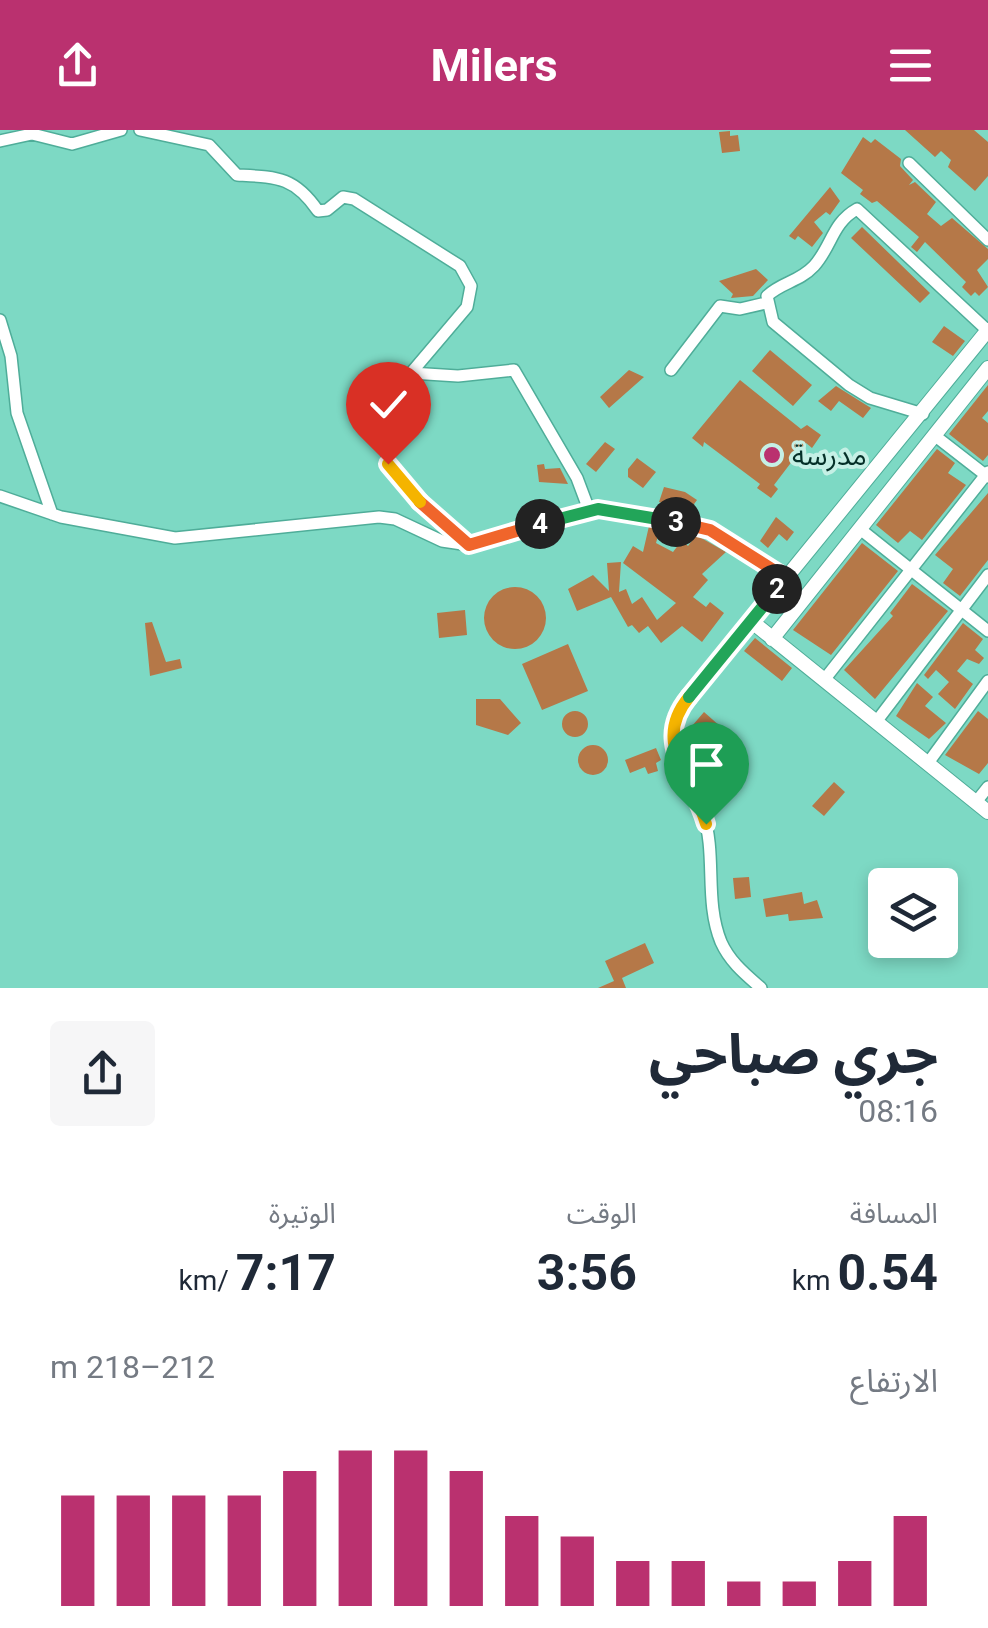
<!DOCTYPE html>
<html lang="ar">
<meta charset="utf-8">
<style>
body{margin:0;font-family:Roboto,"Noto Sans Arabic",sans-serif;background:#f6f6f7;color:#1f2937;direction:rtl;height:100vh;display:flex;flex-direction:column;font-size:38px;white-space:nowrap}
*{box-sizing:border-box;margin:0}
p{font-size:32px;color:#747a83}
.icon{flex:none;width:55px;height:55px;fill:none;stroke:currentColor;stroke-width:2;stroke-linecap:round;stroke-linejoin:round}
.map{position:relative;height:858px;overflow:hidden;direction:ltr}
.sheet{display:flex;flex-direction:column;background:#fff;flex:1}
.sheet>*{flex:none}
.tools{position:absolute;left:868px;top:738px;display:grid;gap:20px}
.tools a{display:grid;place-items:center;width:90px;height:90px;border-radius:10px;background:#fff;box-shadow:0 5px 15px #0003;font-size:50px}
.pin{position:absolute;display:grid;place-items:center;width:85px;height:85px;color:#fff;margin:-102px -42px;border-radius:50% 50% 50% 0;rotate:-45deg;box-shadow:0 0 10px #0007}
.pin .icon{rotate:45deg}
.km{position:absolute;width:50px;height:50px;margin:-25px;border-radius:50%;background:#222;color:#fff;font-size:28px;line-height:50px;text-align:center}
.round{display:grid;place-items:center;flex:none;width:105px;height:105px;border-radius:10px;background:#f6f6f7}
.summary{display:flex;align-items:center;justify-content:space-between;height:170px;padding:0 50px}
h1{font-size:55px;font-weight:700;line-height:75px}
.figures{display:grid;grid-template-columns:repeat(3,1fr);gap:15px;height:170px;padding:10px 50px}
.figures div{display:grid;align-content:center}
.figures b{font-size:50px;font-weight:700}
.figures small{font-size:28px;font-weight:400}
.figures p{font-size:28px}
.chart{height:280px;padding:20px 50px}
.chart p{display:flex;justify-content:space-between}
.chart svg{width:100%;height:180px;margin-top:10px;stroke:#ba316f;stroke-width:6}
header{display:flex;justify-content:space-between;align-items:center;height:130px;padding:0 50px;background:#ba316f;color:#fff;font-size:45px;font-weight:700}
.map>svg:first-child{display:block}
</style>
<header><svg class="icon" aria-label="menu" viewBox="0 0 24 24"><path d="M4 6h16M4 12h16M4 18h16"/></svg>Milers<svg class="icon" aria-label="share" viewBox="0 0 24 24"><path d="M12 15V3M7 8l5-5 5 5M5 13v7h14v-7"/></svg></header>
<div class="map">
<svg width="988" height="858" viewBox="0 0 988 858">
<rect width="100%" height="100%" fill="#7dd9c4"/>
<path fill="#b57848" d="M905,0H974L988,12V46L975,61L948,37L951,30L941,21L935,27Z
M730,1V6L738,5L740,21L722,23L719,2Z
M863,7L871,13L875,9L901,29L900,36L913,50L909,55L915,52L936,72L927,84L941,96L952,88L988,119V129L977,140L988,157L979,166L975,162L971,166L962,157L966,152L925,112L917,122L911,117L919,107L877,71L872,73L860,64L863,60L841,43Z
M830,57L840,71L830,85L826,82L814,92L823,103L812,117L798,106L795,110L789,106Z
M862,97L930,163L920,173L851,108Z
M756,139L768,150L753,166L731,168L733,164L719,151Z
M944,196L965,211L953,226L932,212Z
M770,220L812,255L793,276L752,241Z
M629,240L644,247L609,278L600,267Z
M740,250L801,299L807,295L821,305L812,318L806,313L774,355L778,359L771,368L757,358L760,354L704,312L703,317L692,308Z
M988,255V281L982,288L988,293V325L983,331L949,304Z
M836,256L871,278L863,288L839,271L831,281L818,271Z
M605,312L615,319L596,342L586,334Z
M937,319L955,333L948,343L966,355L922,410L910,401L898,413L876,395Z
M637,328L656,342L643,358L628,347V339Z
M544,334L545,339L560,338L568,354L539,352L537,335Z
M664,357L685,362L697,370L689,381L673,370L671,376L659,372Z
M988,363V430L960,466L943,453L953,439L935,425Z
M776,387L794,402L787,411L779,404L768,418L760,411Z
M649,396L660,399L656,413L673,422L682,410L688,416L696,405L726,422L702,444L708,450L693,467L706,477L710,472L724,483L702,512L682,496L661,513L648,496L639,503L632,495L628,497L611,467L577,481L568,459L593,445L609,461L607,433L621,432L619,462L626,459L632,474L642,467L657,490L676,473L623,433L633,416L643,422Z
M862,413L898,441L831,525L793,500Z
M912,454L948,481L875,569L844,540L893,486L890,483Z
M484 488a31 31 0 1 1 62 0a31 31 0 1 1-62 0Z
M465,480L467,505L439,508L437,483Z
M152,492L166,532L180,529L182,538L150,546L145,493Z
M963,493L983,509L975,520L984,528L979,534L967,529L957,541L973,554L955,579L938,564L949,552L936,540L928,549L924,545Z
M755,508L792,538L782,551L744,521Z
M568,514L588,561L542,580L522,534Z
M917,553L933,567L925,576L946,593L929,609L896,586Z
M476,569H500L521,593L508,605L476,595Z
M562 594a13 13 0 1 1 26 0a13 13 0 1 1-26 0Z
M978,581L988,589V633L979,644L945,625Z
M704,582L721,597L710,611L692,596Z
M578 630a15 15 0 1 1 30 0a15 15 0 1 1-30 0Z
M656,618L661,630L656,633L658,641L648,644L645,637L630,643L625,630Z
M834,652L845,662L824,686L812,676Z
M749,747L751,767L735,769L733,748Z
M802,762L804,774L817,770L823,788L789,791L788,784L766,787L763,769Z
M645,813L654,833L622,848L626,858H598L614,851L605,831Z"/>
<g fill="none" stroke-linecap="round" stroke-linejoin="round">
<defs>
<path id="minor" d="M140,0L209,15L237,45C276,47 294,46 318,81L327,80L343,67L354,69L460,136L471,156L467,177L411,243L395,284L387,324L393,343L409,363L469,415
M0,11L32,4L72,14L121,0
M909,33L988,110
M0,190L11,226L17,283L52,384
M671,240L720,176L740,179L766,173
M411,243L458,246L514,240L577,348L589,380
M923,284L870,268L849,255L773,192L767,166C782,152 799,152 814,136C832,116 832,93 857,79L988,201
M934,305L988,347
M0,366L61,387L175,408L379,387L395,389L442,411L469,415L589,380H615L703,397L786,448
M860,399L988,501
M751,491L676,583C660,615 693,653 703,683C717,725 704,770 721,812C730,832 745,844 761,858
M824,550L988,342
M876,592L988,445
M928,633L988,551
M976,672L988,657"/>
<path id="tertiary" d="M988,200L751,491L988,682
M772,509L988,238"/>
</defs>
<use href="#minor" stroke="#4fad99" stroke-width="14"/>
<use href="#tertiary" stroke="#4fad99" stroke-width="16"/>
<use href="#minor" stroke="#fff" stroke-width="11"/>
<use href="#tertiary" stroke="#fff" stroke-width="14"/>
</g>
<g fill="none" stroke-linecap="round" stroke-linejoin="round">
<defs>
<path id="split-1" d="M689,567C651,613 693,646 706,694"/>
<path id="split-2" d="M689,567L777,459"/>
<path id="split-3" d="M676,392L710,400L786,448L777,459"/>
<path id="split-4" d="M540,394L598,379L676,392"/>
<path id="split-5" d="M420,372L469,415L540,394"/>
<path id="split-6" d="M388,334L420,372"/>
</defs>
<use href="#split-1" stroke="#fff" stroke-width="20"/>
<use href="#split-2" stroke="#fff" stroke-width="20"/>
<use href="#split-3" stroke="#fff" stroke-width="20"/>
<use href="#split-4" stroke="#fff" stroke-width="20"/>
<use href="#split-5" stroke="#fff" stroke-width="20"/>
<use href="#split-6" stroke="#fff" stroke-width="20"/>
<use href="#split-1" stroke="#f5b400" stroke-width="12"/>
<use href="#split-2" stroke="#22a559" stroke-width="12"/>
<use href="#split-3" stroke="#f0652b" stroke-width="12"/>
<use href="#split-4" stroke="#22a559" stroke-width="12"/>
<use href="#split-5" stroke="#f0652b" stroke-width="12"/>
<use href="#split-6" stroke="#f5b400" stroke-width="12"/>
</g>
<circle fill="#ba316f" stroke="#c5f0e5" stroke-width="4" cx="772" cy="325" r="10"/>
<g text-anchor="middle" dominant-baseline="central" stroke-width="8" stroke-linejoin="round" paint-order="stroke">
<g font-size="28" fill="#053028" stroke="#c5f0e5" text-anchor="start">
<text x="792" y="325">مدرسة</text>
</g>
</g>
</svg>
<div class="tools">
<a><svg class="icon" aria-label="layers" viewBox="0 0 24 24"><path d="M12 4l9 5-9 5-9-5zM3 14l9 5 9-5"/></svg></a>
</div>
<div class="pin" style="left:706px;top:694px;background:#1e9e55"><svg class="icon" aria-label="arrive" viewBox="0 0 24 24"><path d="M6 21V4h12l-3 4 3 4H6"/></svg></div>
<div class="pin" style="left:388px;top:334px;background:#d93025"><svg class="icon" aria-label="check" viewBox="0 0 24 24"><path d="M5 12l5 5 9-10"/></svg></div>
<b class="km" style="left:777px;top:459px">2</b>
<b class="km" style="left:676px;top:392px">3</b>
<b class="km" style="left:540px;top:394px">4</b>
</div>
<section class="sheet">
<div class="summary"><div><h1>جري صباحي</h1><p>08:16</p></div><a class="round"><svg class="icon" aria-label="share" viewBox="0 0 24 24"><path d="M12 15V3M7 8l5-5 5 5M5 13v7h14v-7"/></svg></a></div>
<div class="figures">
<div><p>المسافة</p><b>0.54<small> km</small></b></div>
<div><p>الوقت</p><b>3:56</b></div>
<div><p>الوتيرة</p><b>7:17<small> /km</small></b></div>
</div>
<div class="chart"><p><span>الارتفاع</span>212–218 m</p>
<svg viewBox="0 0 160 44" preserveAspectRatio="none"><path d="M5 44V17M15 44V17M25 44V17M35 44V17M45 44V11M55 44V6M65 44V6M75 44V11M85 44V22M95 44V27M105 44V33M115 44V33M125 44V38M135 44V38M145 44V33M155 44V22"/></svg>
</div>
</section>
